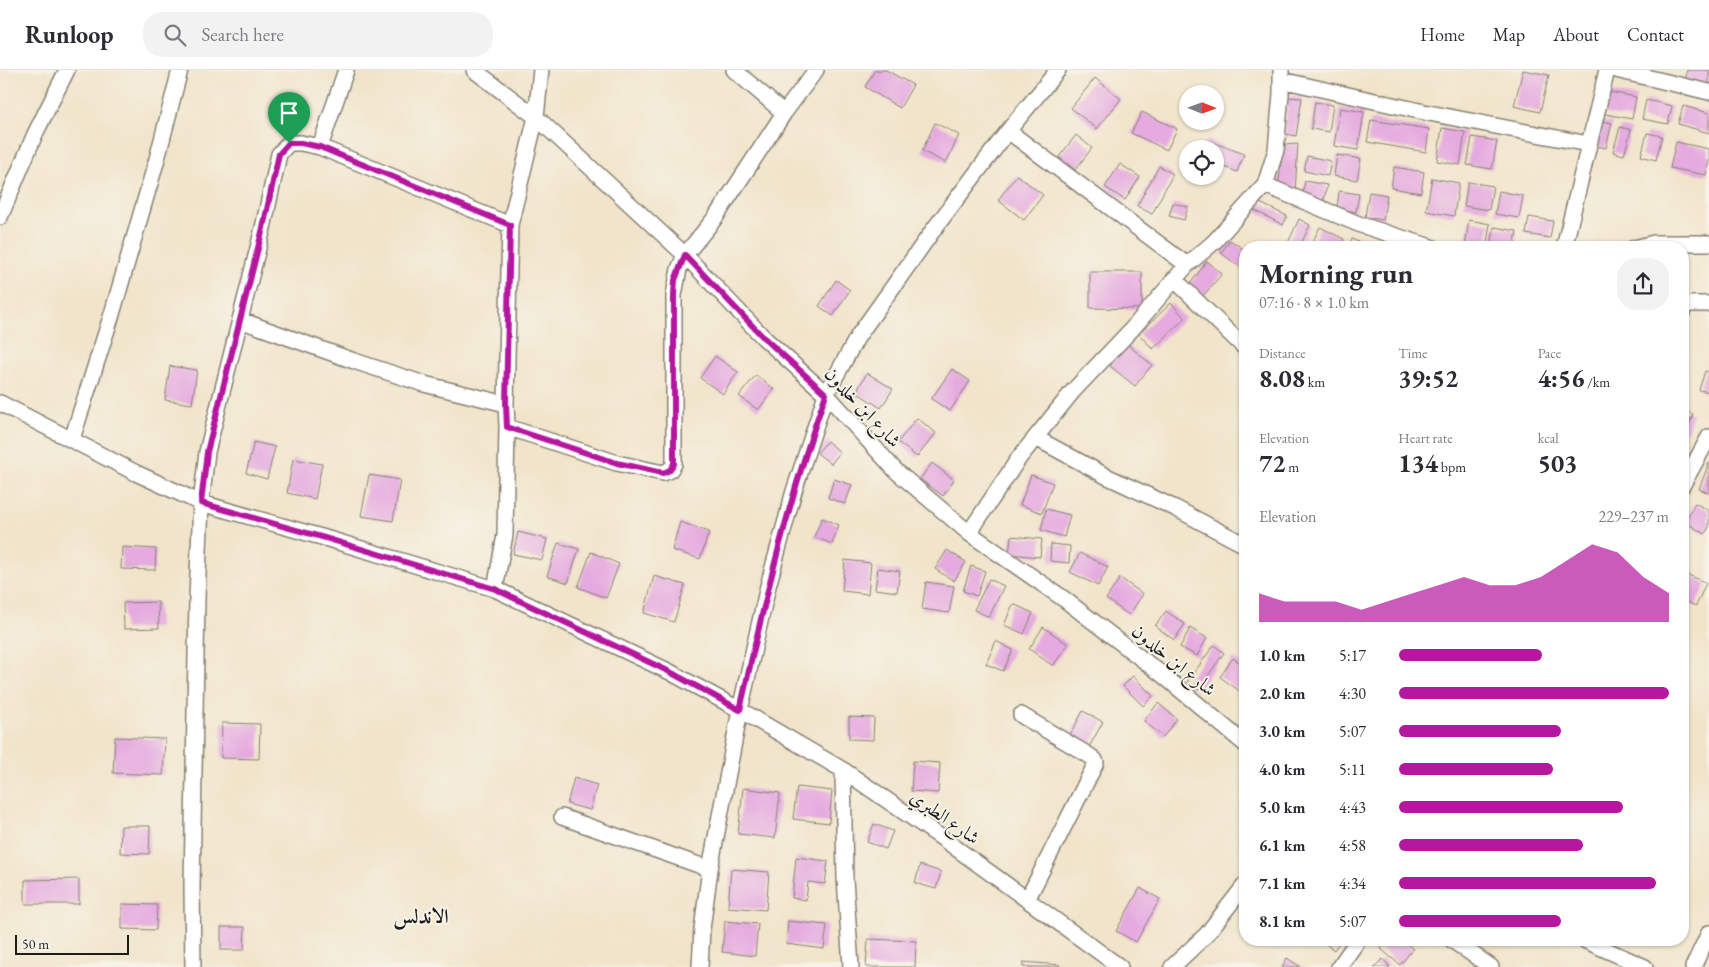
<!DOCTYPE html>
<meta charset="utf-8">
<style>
body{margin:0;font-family:"EB Garamond",Amiri,serif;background:#f2f2f3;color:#2b2b33;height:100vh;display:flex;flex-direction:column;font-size:19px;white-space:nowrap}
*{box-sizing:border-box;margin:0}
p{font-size:16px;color:#7c7c81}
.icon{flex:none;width:28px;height:28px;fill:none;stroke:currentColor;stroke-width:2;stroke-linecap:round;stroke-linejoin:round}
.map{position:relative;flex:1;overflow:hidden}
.drawer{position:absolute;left:1239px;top:171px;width:450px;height:705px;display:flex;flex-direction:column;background:#fff;border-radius:20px;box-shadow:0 1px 4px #0004}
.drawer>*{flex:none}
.needle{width:32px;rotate:91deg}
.buttons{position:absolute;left:1179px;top:15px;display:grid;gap:10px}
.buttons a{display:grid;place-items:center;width:45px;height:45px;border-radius:50%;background:#fff;box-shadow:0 1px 4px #0004;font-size:25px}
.scale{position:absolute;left:15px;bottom:12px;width:114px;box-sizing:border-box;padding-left:5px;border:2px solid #1c1c1c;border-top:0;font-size:14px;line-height:18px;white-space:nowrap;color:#1c1c1c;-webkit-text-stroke:4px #f7f3e8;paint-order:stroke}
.pin{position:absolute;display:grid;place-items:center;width:42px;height:42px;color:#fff;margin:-51px -21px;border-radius:50% 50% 50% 0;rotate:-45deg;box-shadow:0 0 5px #0007}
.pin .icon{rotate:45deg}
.round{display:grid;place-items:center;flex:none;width:52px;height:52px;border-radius:20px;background:#f2f2f3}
.summary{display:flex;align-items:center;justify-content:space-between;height:85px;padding:0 20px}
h1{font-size:28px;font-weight:700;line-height:38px}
.stats{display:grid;grid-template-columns:repeat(3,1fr);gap:8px;height:85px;padding:5px 20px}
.stats div{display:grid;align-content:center}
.stats b{font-size:25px;font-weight:700}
.stats small{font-size:14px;font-weight:400}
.stats p{font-size:14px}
.chart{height:140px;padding:10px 20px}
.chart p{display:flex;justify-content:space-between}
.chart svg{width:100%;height:90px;margin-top:5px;fill:#b5179e;opacity:.7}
ul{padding:0 20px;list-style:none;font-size:16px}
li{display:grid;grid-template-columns:80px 60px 1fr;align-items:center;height:38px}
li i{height:12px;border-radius:6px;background:#b5179e}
header{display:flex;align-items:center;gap:30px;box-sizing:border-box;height:70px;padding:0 25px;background:#fff;border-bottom:1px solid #e1e1e2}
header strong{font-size:24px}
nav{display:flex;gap:28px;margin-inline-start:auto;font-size:18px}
.search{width:350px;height:45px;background:#f2f2f3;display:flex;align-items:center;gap:12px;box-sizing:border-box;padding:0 18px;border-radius:20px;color:#7c7c81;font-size:19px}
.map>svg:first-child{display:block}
</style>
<header>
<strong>Runloop</strong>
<div class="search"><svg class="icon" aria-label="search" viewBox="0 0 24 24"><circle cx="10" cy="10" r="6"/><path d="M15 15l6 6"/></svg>Search here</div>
<nav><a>Home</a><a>Map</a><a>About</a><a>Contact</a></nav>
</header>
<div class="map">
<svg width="1709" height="897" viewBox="0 0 1709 897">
<rect width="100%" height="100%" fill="#f7f3e8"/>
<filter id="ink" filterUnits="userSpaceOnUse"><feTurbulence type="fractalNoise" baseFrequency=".02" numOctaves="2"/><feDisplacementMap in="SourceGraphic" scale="10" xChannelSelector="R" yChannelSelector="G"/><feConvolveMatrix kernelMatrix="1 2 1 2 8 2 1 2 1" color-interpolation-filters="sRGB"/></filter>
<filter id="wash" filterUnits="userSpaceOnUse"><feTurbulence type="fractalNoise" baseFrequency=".0096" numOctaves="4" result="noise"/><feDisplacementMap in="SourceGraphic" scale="20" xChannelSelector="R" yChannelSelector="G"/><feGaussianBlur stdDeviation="1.12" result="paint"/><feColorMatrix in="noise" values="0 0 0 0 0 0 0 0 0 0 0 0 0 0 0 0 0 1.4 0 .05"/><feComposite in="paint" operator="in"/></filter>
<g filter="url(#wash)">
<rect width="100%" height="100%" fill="#f1e4ca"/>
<g id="blocks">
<path fill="#e5aadf" d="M875,0H886L913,15L900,38L865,17Z
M1523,0L1549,5L1540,42L1514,36Z
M1687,0H1709V16L1685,12Z
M1095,8L1121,29L1097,59L1071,38Z
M1609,22L1636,27L1632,49L1605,44Z
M1288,27L1302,28L1296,66L1285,64Z
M1646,30L1672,36L1668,54L1642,49Z
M1315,32L1333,35L1329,62L1311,59Z
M1683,36L1709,43V63L1678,54Z
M1340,38L1364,42L1358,80L1334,76Z
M1142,42L1177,59L1167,80L1131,63Z
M1371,50L1429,59L1426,82L1367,72Z
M1598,50L1612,53L1606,78L1592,75Z
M935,53L959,65L946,93L922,81Z
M1620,57L1631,60L1624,85L1613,82Z
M1442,58L1465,62L1460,95L1437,91Z
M1647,63L1662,66L1656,90L1641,86Z
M1076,65L1092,78L1075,100L1059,87Z
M1472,67L1497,71L1492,99L1467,95Z
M1207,70L1244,84L1237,102L1215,93V79H1204Z
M1676,72L1709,79V91L1706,105L1670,98Z
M1298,74L1295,122L1278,118L1283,75Z
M1337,85L1361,89L1357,110L1334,106Z
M1307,86L1331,91L1328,106L1304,101Z
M1120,94L1140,107L1125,130L1105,117Z
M1159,96L1173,104L1152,144L1137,136Z
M1394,97L1424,102L1421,123L1391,118Z
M1017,105L1043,125L1024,150L998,130Z
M1432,108L1459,113L1454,146L1426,141Z
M1305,111L1327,115L1324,130L1302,127Z
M1468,112L1493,116L1489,140L1464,136Z
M1339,121L1359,124L1356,142L1337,138Z
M1499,121L1523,126L1519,148L1495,144Z
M1369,122L1387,125L1383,150L1365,147Z
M1258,132L1287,146L1283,155L1254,140Z
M1173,133L1188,137L1184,150L1169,146Z
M1529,147L1553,151L1550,168L1526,164Z
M1299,149L1310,155L1299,178H1292L1287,175Z
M1469,150L1490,154L1486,178L1465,177Z
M1320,157L1344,169L1340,178L1310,177Z
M1494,157L1517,161L1514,178H1491Z
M1352,169L1366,176L1365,178H1348Z
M1230,170L1245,180V201L1221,183Z
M1207,191L1222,204L1203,226L1190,214Z
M1090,202H1142V239L1090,238Z
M836,210L850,220L833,246L819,236Z
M1171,233L1185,248L1153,279L1139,264Z
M1127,274L1152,295L1135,316L1110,296Z
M715,286L738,302L723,324L700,308Z
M170,296L197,300L192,334L165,330Z
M952,299L970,311L950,341L931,329Z
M1705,301L1709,302V322L1699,320Z
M867,303L893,319L881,338L856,322Z
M756,305L774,319L758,340L739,326Z
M1682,340L1693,344L1687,362L1682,361Z
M917,348L936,363L917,387L898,372Z
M827,371L840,382L831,394L817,383Z
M254,372L275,377L267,409L246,403Z
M293,389L322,394L315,429L287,423Z
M932,393L954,410L943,426L920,409Z
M1709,393V423L1699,419Z
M369,405L400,410L393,451L361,446Z
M1031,405L1053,413L1042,443L1020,435Z
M834,409L852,415L845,434L828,428Z
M1695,433L1709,441V457L1705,464L1685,452Z
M1046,439L1070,445L1064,467L1041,460Z
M822,448L839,455L832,474L814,467Z
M680,452L709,462L700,489L672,480Z
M518,462L547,469L542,490L513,484Z
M1011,466L1042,469L1040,487L1009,484Z
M558,473L579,479L568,513L547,506Z
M1051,474L1070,476L1069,493L1050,491Z
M122,477L156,479L155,500L121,499Z
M947,480L966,492L954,511L935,499Z
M591,482L619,494L606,528L578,517Z
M1080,483L1108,497L1098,516L1070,502Z
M845,490L871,493L868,524L842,521Z
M971,496L985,501L977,526L963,521Z
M878,498L900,501L897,522L875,519Z
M1682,502L1706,513L1696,536L1682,530Z
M654,506L685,515L674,552L644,543Z
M1120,508L1143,524L1129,545L1106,529Z
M989,509L1004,516L989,547L974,540Z
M926,512L954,516L949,543L922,539Z
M158,532L159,558L124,559L123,533Z
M1013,534L1033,543L1024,564L1004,555Z
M1166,541L1185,554L1174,570L1155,556Z
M1043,557L1068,574L1053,596L1029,579Z
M1190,558L1207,568L1197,586L1180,577Z
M996,571L1013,580L1003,601L986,594Z
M1214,575L1224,583L1198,620L1187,612Z
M1233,588L1245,596V625L1220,607Z
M1133,606L1153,626L1143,636L1123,616Z
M1158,633L1177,649L1163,667L1144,651Z
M1083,641L1103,652L1089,677L1069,667Z
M849,647L874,648L873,670L849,669Z
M222,653L260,654L259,689L221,688Z
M115,667L165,669L163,705L113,703Z
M913,691L940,693L938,723L911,721Z
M574,708L597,715L590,740L567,734Z
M797,717L832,721L829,753L793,749Z
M743,718L780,723L775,768L738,764Z
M874,754L893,761L886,779L867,772Z
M121,756H150L149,784L120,783Z
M796,787L828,791L825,814L808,812L806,830L792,828Z
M920,795L941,802L936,819L915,813Z
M731,799L769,802L766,840L728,837Z
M79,809V834H25V810Z
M1140,818L1160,829L1136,872L1116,861Z
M122,834L157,835L156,860L122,859Z
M725,851L758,854L755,886L722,882Z
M788,851L827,855L824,879L786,874Z
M221,857H245L244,880H221Z
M868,869L916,871L915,897H866Z
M1320,870H1341L1334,880Z
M1388,870H1402L1413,879L1400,895L1381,879Z
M1287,888L1301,897H1282Z
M1383,889L1390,897H1374Z
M1023,892L1060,895L1059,897H1023Z"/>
</g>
</g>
<g filter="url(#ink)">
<use href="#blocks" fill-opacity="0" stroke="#868073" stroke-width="1"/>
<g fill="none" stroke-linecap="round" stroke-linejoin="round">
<defs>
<path id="minor" d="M474,0L536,47L685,185L764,268L826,324L896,401L969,463L1064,529L1164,606L1245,674
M734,0L784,43
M1616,0L1709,22
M1281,10L1424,42L1588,74
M1008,61L1187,195
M320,77L346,0
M1265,115L1361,155L1434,178
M0,147L35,64L67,0
M1564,178L1607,0
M1634,178L1654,173H1709
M1174,209L1245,278
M1682,242L1684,238L1688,234H1709
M240,250L354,291L424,314L506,334
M0,333L136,403L201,433L325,468L495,519L670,602L740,640L843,700L942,768L1120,897
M507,357L617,393L663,403L670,400L674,394V225L679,199L685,185L715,148L784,43L816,0
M1036,368L1106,406L1175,438L1245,475
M72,369L112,244L157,89L180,0
M1682,416L1709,367
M969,463L1019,388L1073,321L1132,259L1187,195L1214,172L1265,115L1276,80L1281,24V0
M495,519L505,465L507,357L506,334L510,155L536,47L541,0
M1021,645L1090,686L1095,690L1096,693L1027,830
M843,700L845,809L851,897
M562,747L710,799
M1452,870L1491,897
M1586,871L1645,897
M193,897L192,817L197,528L201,433L207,382L263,158L279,84L289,73H301L320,77L510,155
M700,897L702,859L710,799L740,640L768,516L794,421L826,324L858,266L934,159L1008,61L1058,0
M1172,897L1206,865L1245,815
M1339,897L1356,873
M1693,897L1709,863"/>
</defs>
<use href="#minor" stroke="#868073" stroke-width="18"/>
<use href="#minor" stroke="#fff" stroke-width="15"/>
</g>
</g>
<g fill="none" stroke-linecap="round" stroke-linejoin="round" filter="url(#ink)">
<defs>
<path id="route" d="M289,73H301L320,77L510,155L506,334L507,357L617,393L663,403L670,400L674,394V225L675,210L685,185L764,268L826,324C789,427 764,533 740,640L670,602L495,519L325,468L201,433L207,382L263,158L279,84Z"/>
</defs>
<use href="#route" stroke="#fff" stroke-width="10"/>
<use href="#route" stroke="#b5179e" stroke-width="6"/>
</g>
<g text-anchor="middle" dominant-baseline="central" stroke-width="4" stroke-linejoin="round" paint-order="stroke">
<g font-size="19" fill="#1c1c1c" stroke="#f7f3e8">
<text transform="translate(863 337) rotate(47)">شارع ابن خلدون</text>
<text transform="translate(1174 590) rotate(39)">شارع ابن خلدون</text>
<text transform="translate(945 747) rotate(35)">شارع الطبري</text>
</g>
<g font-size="20" font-weight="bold" fill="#1c1c1c" stroke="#f7f3e8">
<text x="421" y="846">الاندلس</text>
</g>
</g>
</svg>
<div class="buttons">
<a><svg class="needle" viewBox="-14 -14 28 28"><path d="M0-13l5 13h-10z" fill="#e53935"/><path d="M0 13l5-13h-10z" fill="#7c7c81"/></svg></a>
<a><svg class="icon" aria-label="locate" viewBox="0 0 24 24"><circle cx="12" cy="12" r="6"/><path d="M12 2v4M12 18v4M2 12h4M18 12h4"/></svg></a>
</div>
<div class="scale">50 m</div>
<div class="pin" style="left:289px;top:73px;background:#1e9e55"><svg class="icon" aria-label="arrive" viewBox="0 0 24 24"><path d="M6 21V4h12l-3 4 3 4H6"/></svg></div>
<section class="drawer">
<div class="summary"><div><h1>Morning run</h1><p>07:16 · 8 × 1.0 km</p></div><a class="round"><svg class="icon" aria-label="share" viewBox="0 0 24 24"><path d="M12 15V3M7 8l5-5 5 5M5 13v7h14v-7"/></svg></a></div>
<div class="stats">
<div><p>Distance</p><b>8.08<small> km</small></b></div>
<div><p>Time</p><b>39:52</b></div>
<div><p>Pace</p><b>4:56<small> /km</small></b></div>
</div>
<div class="stats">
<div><p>Elevation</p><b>72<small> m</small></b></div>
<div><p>Heart rate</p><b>134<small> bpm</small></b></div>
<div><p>kcal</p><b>503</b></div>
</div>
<div class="chart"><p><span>Elevation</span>229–237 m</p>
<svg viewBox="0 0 160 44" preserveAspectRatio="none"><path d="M0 44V30L10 34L20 34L30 34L40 38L50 34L60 30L70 26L80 22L90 26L100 26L110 22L120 14L130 6L140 10L150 22L160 30V44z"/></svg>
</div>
<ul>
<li><b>1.0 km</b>5:17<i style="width:53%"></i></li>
<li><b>2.0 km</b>4:30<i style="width:100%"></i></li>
<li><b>3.0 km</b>5:07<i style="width:60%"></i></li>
<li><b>4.0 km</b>5:11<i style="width:57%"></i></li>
<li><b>5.0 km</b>4:43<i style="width:83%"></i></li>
<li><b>6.1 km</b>4:58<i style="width:68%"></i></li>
<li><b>7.1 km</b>4:34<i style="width:95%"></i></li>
<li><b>8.1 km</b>5:07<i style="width:60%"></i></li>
</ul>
</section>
</div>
